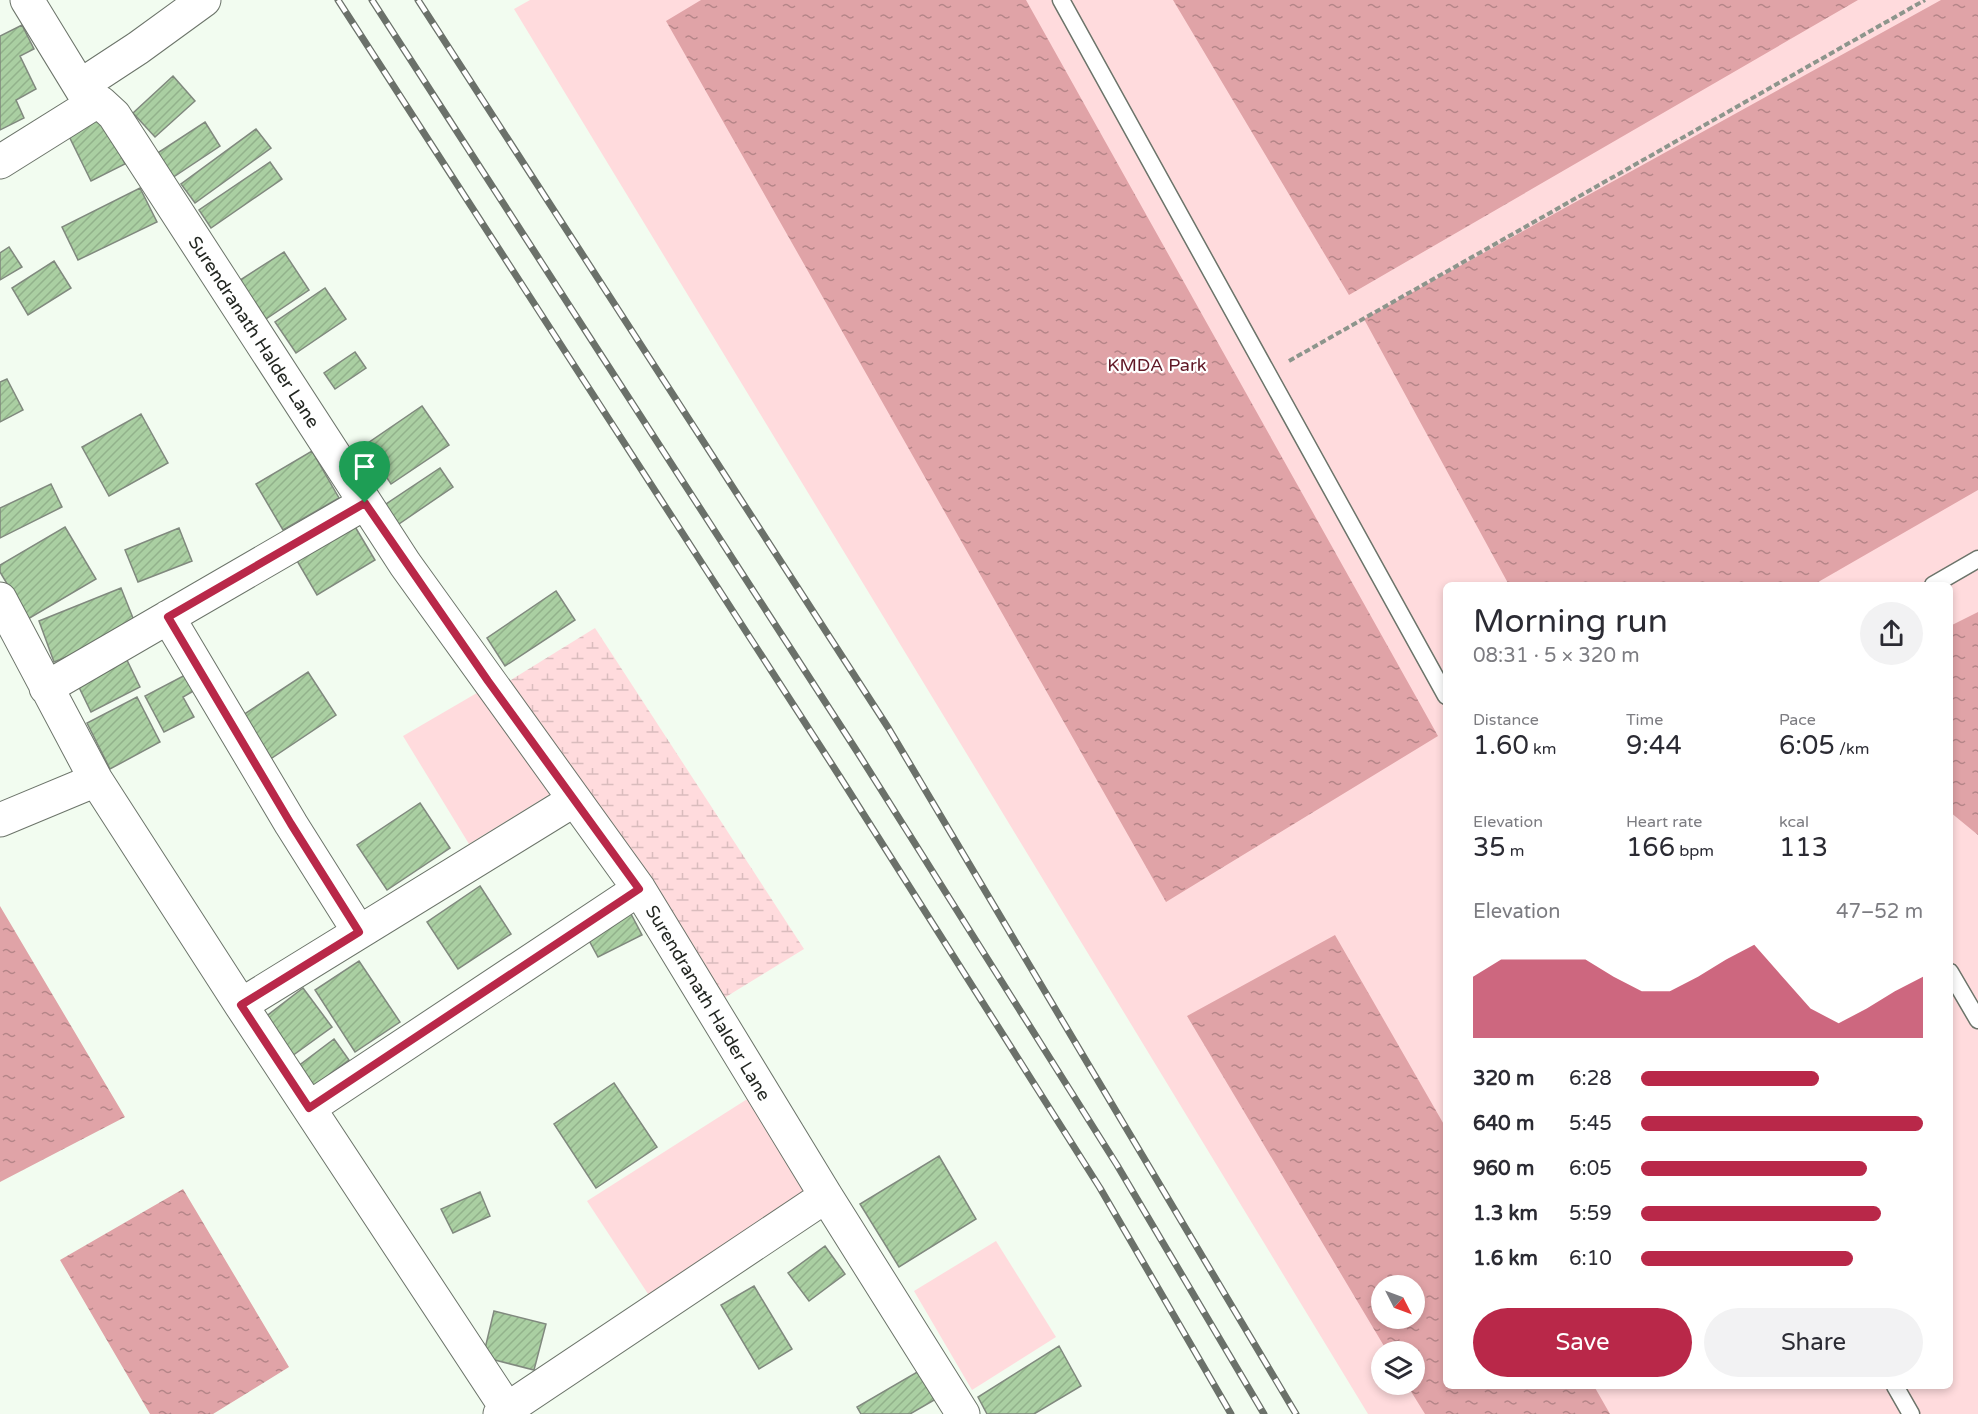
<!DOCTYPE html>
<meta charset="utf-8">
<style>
body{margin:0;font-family:"Varela Round",sans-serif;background:#f2f2f3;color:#2b2b33;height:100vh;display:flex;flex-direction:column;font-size:22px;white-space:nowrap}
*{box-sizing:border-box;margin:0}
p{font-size:20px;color:#7c7c81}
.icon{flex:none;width:33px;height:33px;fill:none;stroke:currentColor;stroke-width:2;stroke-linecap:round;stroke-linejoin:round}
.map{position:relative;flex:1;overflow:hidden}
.side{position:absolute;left:1443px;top:582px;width:510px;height:807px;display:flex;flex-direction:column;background:#fff;border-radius:9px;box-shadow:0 3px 9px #0003}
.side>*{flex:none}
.needle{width:39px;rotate:132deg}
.buttons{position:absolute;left:1371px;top:1275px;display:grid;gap:12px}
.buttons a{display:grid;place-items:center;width:54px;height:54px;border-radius:50%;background:#fff;box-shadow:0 3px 9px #0003;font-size:30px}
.pin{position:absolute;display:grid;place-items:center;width:51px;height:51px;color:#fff;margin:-62px -26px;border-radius:50% 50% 50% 0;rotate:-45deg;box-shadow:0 0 6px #0007}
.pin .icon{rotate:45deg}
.round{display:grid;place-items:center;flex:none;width:63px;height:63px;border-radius:32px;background:#f2f2f3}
.summary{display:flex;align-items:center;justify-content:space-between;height:102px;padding:0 30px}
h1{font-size:33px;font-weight:600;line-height:45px}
.stats{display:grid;grid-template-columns:repeat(3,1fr);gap:9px;height:102px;padding:6px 30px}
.stats div{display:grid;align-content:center}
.stats b{font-size:26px;font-weight:600}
.stats small{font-size:16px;font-weight:400}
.stats p{font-size:16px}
.chart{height:168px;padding:12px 30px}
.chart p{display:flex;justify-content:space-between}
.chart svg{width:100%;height:108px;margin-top:6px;fill:#b92849;opacity:.7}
.button{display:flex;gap:12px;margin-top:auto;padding:12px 30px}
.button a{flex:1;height:69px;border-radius:36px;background:#b92849;color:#fff;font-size:24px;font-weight:600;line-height:69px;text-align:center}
.button a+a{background:#f2f2f3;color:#2b2b33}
ul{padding:0 30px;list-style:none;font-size:20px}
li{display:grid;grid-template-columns:96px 72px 1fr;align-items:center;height:45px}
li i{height:15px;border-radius:8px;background:#b92849}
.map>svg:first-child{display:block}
</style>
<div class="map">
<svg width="1978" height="1414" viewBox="0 0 1978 1414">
<defs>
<pattern id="wetland-marsh" width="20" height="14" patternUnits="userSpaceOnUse" patternTransform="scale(1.5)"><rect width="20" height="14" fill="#ffdbdd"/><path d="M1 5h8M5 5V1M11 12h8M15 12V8" fill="none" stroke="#dabcbd"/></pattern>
<pattern id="water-ripples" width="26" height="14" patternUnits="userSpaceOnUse" patternTransform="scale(1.5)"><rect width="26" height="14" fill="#e0a3a7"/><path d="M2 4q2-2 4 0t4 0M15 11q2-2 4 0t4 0" fill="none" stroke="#b58588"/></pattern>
<pattern id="building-hatch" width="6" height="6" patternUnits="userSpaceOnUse" patternTransform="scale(1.5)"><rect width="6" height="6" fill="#aacfa2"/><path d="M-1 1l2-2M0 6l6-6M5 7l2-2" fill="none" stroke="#92b28b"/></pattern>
</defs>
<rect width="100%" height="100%" fill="#f2fcf0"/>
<path fill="url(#wetland-marsh)" d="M595,628L804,949L716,1003L501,686Z"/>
<path fill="#ffdbdd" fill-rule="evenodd" d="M530,0H1978V1414H1368L514,9ZM1446,585H1950V1386H1446ZM1382,1286H1414V1318H1382ZM1382,1352H1414V1384H1382Z
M482,690L555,791L469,844L403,736Z
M752,1096L812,1192L650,1297L587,1201Z
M996,1241L1056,1337L972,1390L914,1291Z"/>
<path fill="url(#water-ripples)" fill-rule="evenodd" d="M701,0H1026L1438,736L1166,902L666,21Z
M1173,0H1858L1349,295Z
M1941,0H1978V490L1813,585H1509L1364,319Z
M1978,612V835L1950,812V626Z
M0,906L125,1117L0,1182Z
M1335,935L1446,1128V1386H1594L1610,1414H1425L1407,1385L1414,1384V1352L1387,1351L1187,1016ZM1382,1286H1414V1318H1382Z
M183,1189L289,1367L213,1414H150L60,1260Z"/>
<path fill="url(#building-hatch)" stroke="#80897e" stroke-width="1.5" d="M22,25L34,49L20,56L36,89L16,100L24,118L0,130V36Z
M173,76L195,101L155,137L133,113Z
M98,109L125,164L91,181L64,126Z
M205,122L220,146L169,180L153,156Z
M256,129L271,148L195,203L181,184Z
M270,162L282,179L211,228L199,210Z
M140,188L157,222L78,260L62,227Z
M9,247L22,267L0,280V253Z
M284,252L309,290L260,323L234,284Z
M54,261L71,288L28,315L12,288Z
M325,288L346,319L296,353L275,322Z
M355,352L366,368L335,389L324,373Z
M7,379L23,410L0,422V382Z
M422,406L449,445L391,484L365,445Z
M141,414L168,463L109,496L82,447Z
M312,451L339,498L283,530L256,484Z
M440,468L453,487L396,526L383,506Z
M51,484L62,507L0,538V508Z
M354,525L375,560L317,595L296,559Z
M65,527L96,579L28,619L0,572V565Z
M179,528L192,561L138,582L125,550Z
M121,588L137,628L54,662L39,621Z
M556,591L575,620L505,666L487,638Z
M125,656L140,687L91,712L76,681Z
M308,672L336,715L266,762L237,719Z
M189,673L197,689L183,697L194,717L164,732L145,696Z
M137,697L160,742L110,769L87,723Z
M420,803L450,848L387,890L357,845Z
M480,886L511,934L458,969L427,922Z
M630,912L642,935L598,957L586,935Z
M359,961L400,1022L355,1052L315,990Z
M303,988L332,1027L292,1056L264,1018Z
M334,1039L349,1060L312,1087L297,1067Z
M614,1083L657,1147L596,1188L554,1124Z
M939,1156L976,1219L899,1267L860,1204Z
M480,1192L490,1216L453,1233L441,1209Z
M825,1246L845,1274L809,1301L788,1273Z
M754,1286L792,1349L759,1369L721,1305Z
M494,1311L546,1324L534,1370L483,1357Z
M1059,1346L1081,1386L1034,1414H987L978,1397Z
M919,1371L936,1399L910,1414H861L857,1407Z"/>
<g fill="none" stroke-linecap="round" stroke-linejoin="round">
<defs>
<path id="service" d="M1061,0L1446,696
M1933,585L1978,559
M1950,972L1978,1020
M1895,1386L1911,1414"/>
<path id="minor" d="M27,0L90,103
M80,86L138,48L204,0
M0,162L91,105L101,103L114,115L405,564L639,889L826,1196L963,1414
M0,599L96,780L241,1005L507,1409
M168,617L291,824L359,932
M46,688L365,503
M0,820L96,780
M241,1005L574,800
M309,1108L639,889
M500,1414L826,1196"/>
</defs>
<use href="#service" stroke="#6c746a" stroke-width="19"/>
<use href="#minor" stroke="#6c746a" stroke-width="35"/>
<path stroke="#8d958c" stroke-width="4" stroke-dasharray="6 3" stroke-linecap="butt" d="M1289,361L1925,0"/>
<use href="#service" stroke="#fff" stroke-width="16"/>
<use href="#minor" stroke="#fff" stroke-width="33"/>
<defs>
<path id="rail" d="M338,0L840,777L1100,1188L1231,1414
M372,0L858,753L1117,1165L1264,1414
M418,0L889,729L1296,1414"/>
</defs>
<use href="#rail" stroke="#6b716a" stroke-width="7"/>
<use href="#rail" stroke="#fff" stroke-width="4.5" stroke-dasharray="14" stroke-linecap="butt"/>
</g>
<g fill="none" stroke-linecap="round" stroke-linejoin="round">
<defs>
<path id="route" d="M365,503L488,681L639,889L309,1108L241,1005L359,932L291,824L168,617Z"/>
</defs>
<use href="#route" stroke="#fff" stroke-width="12"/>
<use href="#route" stroke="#b92849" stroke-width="8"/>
</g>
<g text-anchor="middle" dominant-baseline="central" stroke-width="4.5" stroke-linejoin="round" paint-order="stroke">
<g font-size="18" fill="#232722" stroke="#fff">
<text transform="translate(254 332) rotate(57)">Surendranath Halder Lane</text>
<text transform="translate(708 1003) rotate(59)">Surendranath Halder Lane</text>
</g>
<g font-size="18" fill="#601826" stroke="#fff">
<text x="1157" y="365">KMDA Park</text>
</g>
</g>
</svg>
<div class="buttons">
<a><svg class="needle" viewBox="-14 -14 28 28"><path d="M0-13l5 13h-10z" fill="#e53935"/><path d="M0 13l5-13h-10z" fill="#7c7c81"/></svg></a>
<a><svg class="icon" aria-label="layers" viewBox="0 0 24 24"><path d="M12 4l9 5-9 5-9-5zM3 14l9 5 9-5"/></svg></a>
</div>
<div class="pin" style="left:365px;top:503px;background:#1e9e55"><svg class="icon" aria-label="arrive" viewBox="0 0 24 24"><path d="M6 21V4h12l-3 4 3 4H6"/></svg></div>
<section class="side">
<div class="summary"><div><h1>Morning run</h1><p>08:31 · 5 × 320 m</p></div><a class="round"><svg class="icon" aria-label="share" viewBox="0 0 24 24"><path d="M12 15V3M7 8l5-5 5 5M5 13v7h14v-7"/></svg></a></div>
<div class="stats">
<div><p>Distance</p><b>1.60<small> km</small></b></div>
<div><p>Time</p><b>9:44</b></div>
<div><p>Pace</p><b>6:05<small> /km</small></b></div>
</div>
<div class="stats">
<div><p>Elevation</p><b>35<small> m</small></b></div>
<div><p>Heart rate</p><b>166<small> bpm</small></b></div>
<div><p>kcal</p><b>113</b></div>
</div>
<div class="chart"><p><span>Elevation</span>47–52 m</p>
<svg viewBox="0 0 160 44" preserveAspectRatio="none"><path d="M0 44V19L10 12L20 12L30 12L40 12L50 19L60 25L70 25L80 19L90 12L100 6L110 19L120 32L130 38L140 32L150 25L160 19V44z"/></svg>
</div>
<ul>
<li><b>320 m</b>6:28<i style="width:63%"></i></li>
<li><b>640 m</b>5:45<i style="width:100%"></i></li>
<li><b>960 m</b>6:05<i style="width:80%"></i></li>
<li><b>1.3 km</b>5:59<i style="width:85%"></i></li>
<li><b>1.6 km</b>6:10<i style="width:75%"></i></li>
</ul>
<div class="button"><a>Save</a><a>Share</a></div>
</section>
</div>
